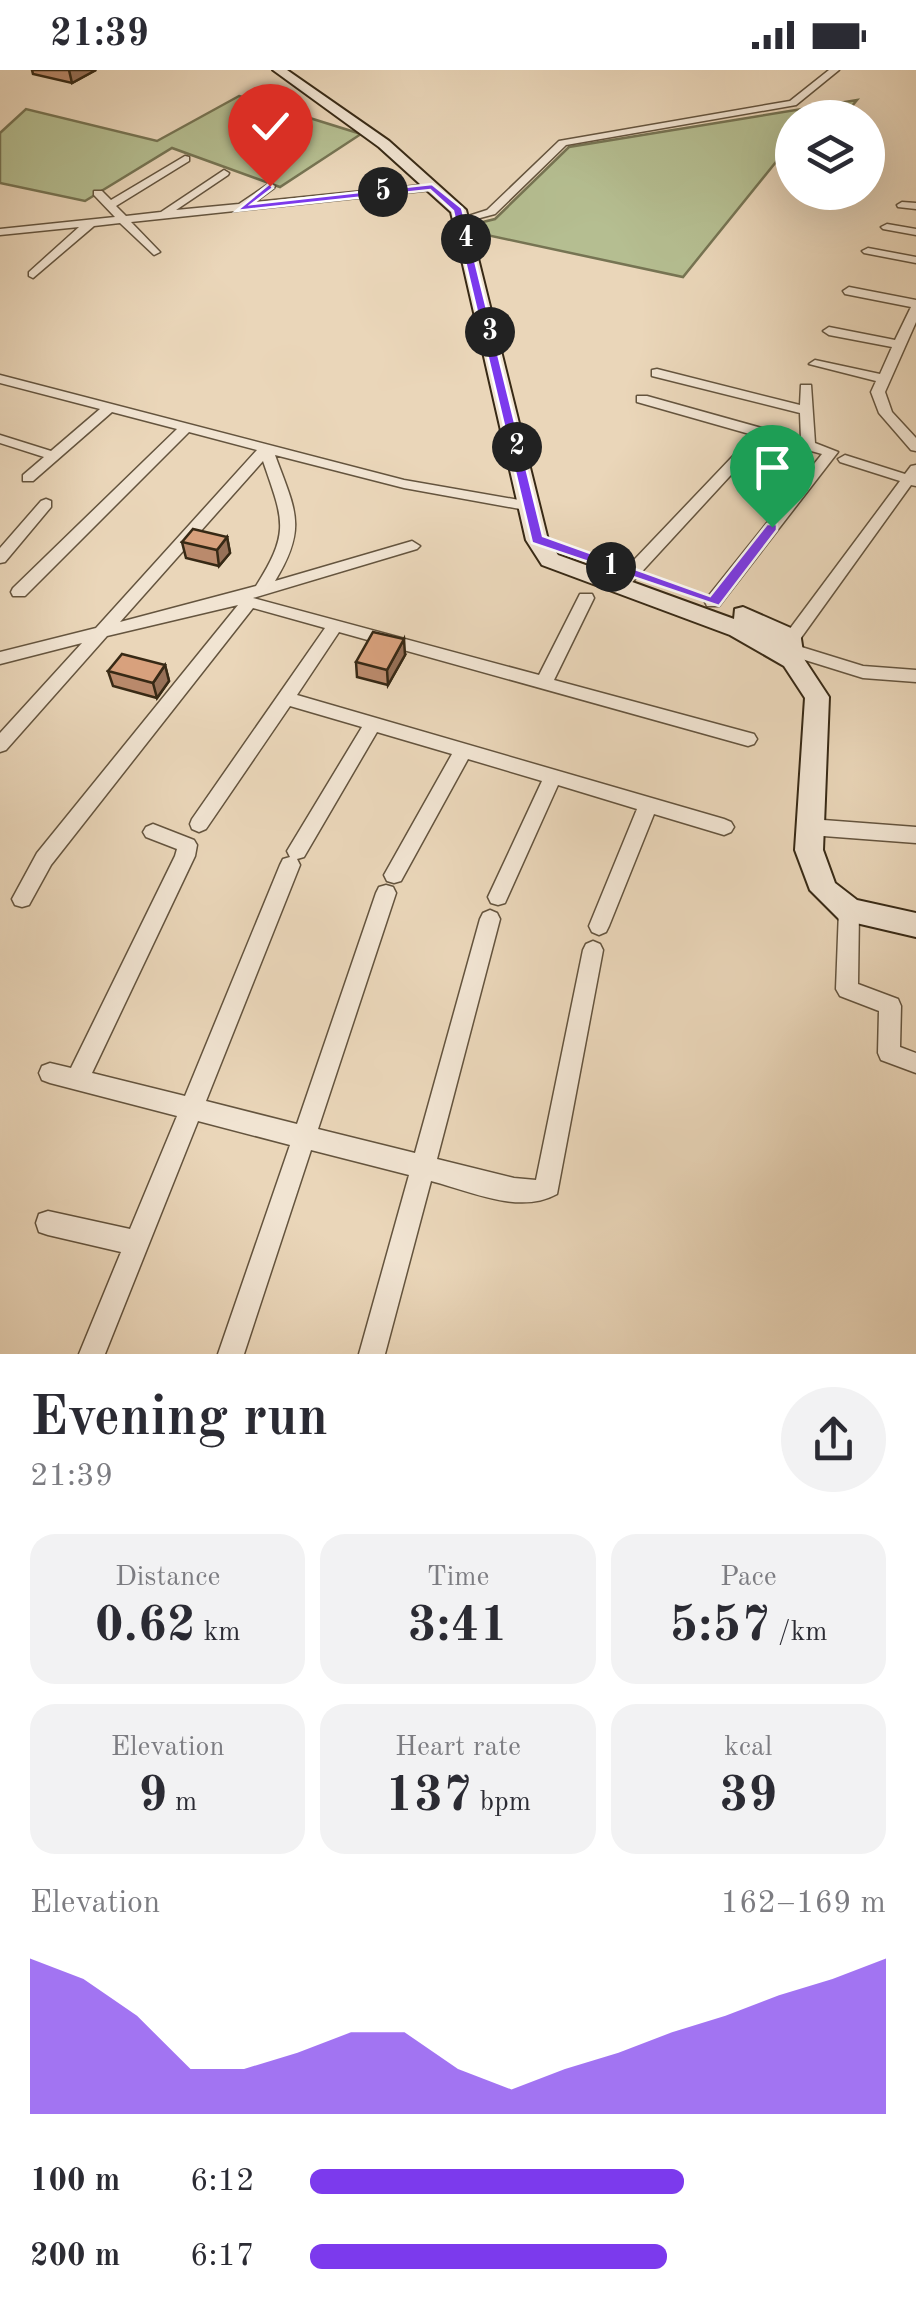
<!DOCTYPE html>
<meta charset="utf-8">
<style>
body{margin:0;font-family:"Old Standard TT",serif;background:#f2f2f3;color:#2b2b33;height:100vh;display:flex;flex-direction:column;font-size:38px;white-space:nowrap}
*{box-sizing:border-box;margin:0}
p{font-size:32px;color:#7c7c81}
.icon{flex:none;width:55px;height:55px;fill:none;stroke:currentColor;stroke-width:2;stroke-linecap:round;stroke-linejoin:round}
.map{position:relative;height:1284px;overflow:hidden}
.side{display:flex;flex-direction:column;background:#fff;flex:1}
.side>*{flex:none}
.controls{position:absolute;left:775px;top:30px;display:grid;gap:20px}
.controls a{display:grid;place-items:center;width:110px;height:110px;border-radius:50%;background:#fff;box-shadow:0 10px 40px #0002;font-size:50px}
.pin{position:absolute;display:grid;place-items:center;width:85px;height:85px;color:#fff;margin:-102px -42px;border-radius:50% 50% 50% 0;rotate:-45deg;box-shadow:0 0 10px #0007}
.pin .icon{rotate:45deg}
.km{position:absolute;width:50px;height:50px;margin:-25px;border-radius:50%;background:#222;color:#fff;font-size:28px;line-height:50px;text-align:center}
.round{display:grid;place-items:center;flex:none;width:105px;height:105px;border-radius:52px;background:#f2f2f3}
.summary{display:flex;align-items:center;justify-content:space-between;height:170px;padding:0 30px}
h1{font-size:55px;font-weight:800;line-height:75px}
.stats{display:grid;grid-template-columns:repeat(3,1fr);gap:15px;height:170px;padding:10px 30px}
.stats div{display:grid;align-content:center;border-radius:25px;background:#f2f2f3;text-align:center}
.stats b{font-size:50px;font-weight:800}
.stats small{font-size:28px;font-weight:400}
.stats p{font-size:28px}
.chart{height:280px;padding:20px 30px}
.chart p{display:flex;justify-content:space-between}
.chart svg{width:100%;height:180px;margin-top:10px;fill:#7c3aed;opacity:.7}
ul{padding:0 30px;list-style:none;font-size:32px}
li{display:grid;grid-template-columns:160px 120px 1fr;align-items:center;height:75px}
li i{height:25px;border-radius:12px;background:#7c3aed}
.status{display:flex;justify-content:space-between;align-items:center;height:70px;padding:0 50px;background:#fff;direction:ltr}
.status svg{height:28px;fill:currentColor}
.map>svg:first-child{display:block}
</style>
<div class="status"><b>21:39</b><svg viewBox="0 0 49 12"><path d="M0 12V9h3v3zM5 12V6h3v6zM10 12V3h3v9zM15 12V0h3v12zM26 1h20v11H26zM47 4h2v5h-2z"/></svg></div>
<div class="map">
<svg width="916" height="1284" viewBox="0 0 916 1284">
<rect width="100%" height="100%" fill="#ead6b9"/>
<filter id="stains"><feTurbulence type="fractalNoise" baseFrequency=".002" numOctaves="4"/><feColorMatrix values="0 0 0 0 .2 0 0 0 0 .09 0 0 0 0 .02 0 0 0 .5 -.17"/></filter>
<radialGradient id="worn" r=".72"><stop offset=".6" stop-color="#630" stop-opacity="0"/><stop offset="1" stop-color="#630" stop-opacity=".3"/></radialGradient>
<path fill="#b5be91" stroke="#767453" stroke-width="2.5" d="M239,26L361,64L280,117L172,78L85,131L0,113V63L26,39L157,71Z
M857,30L843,47L792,48V72L683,207L482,164L479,153L495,149L569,77Z"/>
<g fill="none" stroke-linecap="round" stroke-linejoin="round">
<defs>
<path id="minor" d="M829,0H839L796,35L566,75L495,144L461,153L456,150L487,140L559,71L790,31Z
M185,86L189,87V91L116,136L126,146L161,142L224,100L229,103L228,105L176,140L239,134L270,113L275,116L274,118L255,132L432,114L437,117L432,120L131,152L160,182L154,185L120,153L94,156L33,208L29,206V202L79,157L0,165V159L115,147L94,125V121H102L111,130Z
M902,132L916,133V139L898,137L897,135Z
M887,154L916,159V165L883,159L881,157Z
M868,178L916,187V193L864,183L862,181Z
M849,217L916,230V252L885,322L892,342L916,368V381L911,380L879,343L871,322L876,311L809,294L815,290L880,304L892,277L829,265L823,261L829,257L895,270L911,237L845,224L843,221Z
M657,299L800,335L801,315H811L815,373L838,382L719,536H707L705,532L707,528L822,384L765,368L625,520H613L611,516L613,512L753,365L637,332V326H647L801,369L800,343L652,306V300Z
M0,305L404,410L536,433L538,436L531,441L404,418L275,385C295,440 308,457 275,511L412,471L420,476L417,479L253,528L539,605L580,524H592L594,528L554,610L754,664L757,669L754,674L748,676L339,562L297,625L724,749L731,752L734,757L731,762L724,765L654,744L609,856L606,862L599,865L592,862L589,856L637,739L558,715L505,833L498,835L491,833L488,827L542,711L468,689L401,811L394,813L387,811L384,805L452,684L377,662L304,787L297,789L290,787L287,781L362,657L290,636L206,759L199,762L192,759L190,754L192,749L325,558L253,538L51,795L29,835L22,837L15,835L12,829L37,783L238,535L107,566L6,680L0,682V663L82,573L0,594V582L96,558L257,380L189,362L25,526H13L11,522L13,518L177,359L112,342L33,411H23V405L44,387L0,373V365L51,381L100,339L0,313ZM263,391C283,450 291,461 256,516L120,552Z
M845,385L905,404L911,396L916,395V416L911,415L798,572H786L784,568L786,564L900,411L840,392L838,389Z
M46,429L51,431V437L5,492L0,493V478L41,431Z
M795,575L863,596L916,600V612L863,608L789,585L787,581L789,577Z
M810,749L916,757V773L810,765L803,762L800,757L803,752Z
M153,754L194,770L197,775L195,786L92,1003L185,1026L280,795L283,789L290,787L297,789L300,795L206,1031L297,1054L376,823L379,817L386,815L393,817L396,823L318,1059L415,1083L480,849L483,843L490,840L497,843L500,849L437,1089L514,1108L536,1110L583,880L586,874L593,871L600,874L603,880L557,1124C520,1145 470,1121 431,1111L385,1284H359L409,1105L311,1080L244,1284H218L290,1075L198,1051L105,1284H79L121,1182L48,1165L39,1162L36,1153L39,1144L48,1141L130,1159L177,1046L50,1013L42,1010L39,1003L42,996L50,993L71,998L175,786L177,779L146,767L143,762L146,757Z
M849,832L856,834L859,840L858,914L898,929L901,936L900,977L916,983V1003L881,990L878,983L879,941L840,926L836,919L839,840L842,834Z"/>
<path id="secondary" d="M273,0H287L389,71L466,140L548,470L558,485L734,549L735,539L743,537L800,562L804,589L829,627L823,780L835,813L857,830L916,843V867L839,849L810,820L795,780L805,628L784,596L730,565L542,495L526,470L451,142L379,77Z"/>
</defs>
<use href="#minor" stroke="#64543e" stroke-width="3"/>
<use href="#secondary" stroke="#372915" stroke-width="4"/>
<use href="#minor" fill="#f1e4d2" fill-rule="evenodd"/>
<use href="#secondary" fill="#f1e4d2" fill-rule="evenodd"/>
</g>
<path fill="#ba8a6c" stroke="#372915" stroke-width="2.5" d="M32,0H96L72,13L33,4Z
M227,467L230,483L219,496L186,488L182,472Z
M405,585L388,615L357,607L356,592Z
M165,595L169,611L157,628L113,616L108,601Z"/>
<path fill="#977158" stroke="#372915" stroke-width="2.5" d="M69,0H96L72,13Z
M227,467L230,483L219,496L217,480Z
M404,569L405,585L388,615L387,600Z
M165,595L169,611L157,628L153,613Z"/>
<path fill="#d8a17d" stroke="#372915" stroke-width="2.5" d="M193,459L227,467L217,480L182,472Z
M373,562L404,569L387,600L356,592Z
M122,584L165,595L153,613L108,601Z"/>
<path fill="#7c3aed" stroke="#fff" stroke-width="2.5" d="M270,113L273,118L252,134L432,114L462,138L543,466L710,526L767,454H777V460L719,536L532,473L453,141L430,120L236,141Z"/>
<rect width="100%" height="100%" filter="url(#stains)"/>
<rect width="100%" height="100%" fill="url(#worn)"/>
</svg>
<div class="controls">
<a><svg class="icon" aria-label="layers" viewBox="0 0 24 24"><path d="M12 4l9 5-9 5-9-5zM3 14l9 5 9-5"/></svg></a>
</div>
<div class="pin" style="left:772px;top:457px;background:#1e9e55"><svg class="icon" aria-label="arrive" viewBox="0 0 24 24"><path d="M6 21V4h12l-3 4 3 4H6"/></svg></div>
<div class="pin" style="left:270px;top:116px;background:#d93025"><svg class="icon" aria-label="check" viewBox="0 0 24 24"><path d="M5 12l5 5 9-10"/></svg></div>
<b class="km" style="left:611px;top:497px">1</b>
<b class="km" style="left:517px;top:377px">2</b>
<b class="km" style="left:490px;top:262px">3</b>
<b class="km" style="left:466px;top:169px">4</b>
<b class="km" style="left:383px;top:122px">5</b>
</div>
<section class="side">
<div class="summary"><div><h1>Evening run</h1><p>21:39</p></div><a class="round"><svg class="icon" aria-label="share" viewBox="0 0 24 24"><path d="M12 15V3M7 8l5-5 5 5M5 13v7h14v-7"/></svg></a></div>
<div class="stats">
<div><p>Distance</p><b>0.62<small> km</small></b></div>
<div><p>Time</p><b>3:41</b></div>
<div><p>Pace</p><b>5:57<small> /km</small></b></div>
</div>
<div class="stats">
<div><p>Elevation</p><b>9<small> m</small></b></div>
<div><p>Heart rate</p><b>137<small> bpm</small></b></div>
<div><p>kcal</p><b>39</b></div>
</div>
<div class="chart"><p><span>Elevation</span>162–169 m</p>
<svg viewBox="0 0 160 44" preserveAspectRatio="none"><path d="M0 44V6L10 11L20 20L30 33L40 33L50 29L60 24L70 24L80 33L90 38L100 33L110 29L120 24L130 20L140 15L150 11L160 6V44z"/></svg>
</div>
<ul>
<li><b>100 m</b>6:12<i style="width:65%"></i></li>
<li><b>200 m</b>6:17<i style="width:62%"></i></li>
</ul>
</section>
